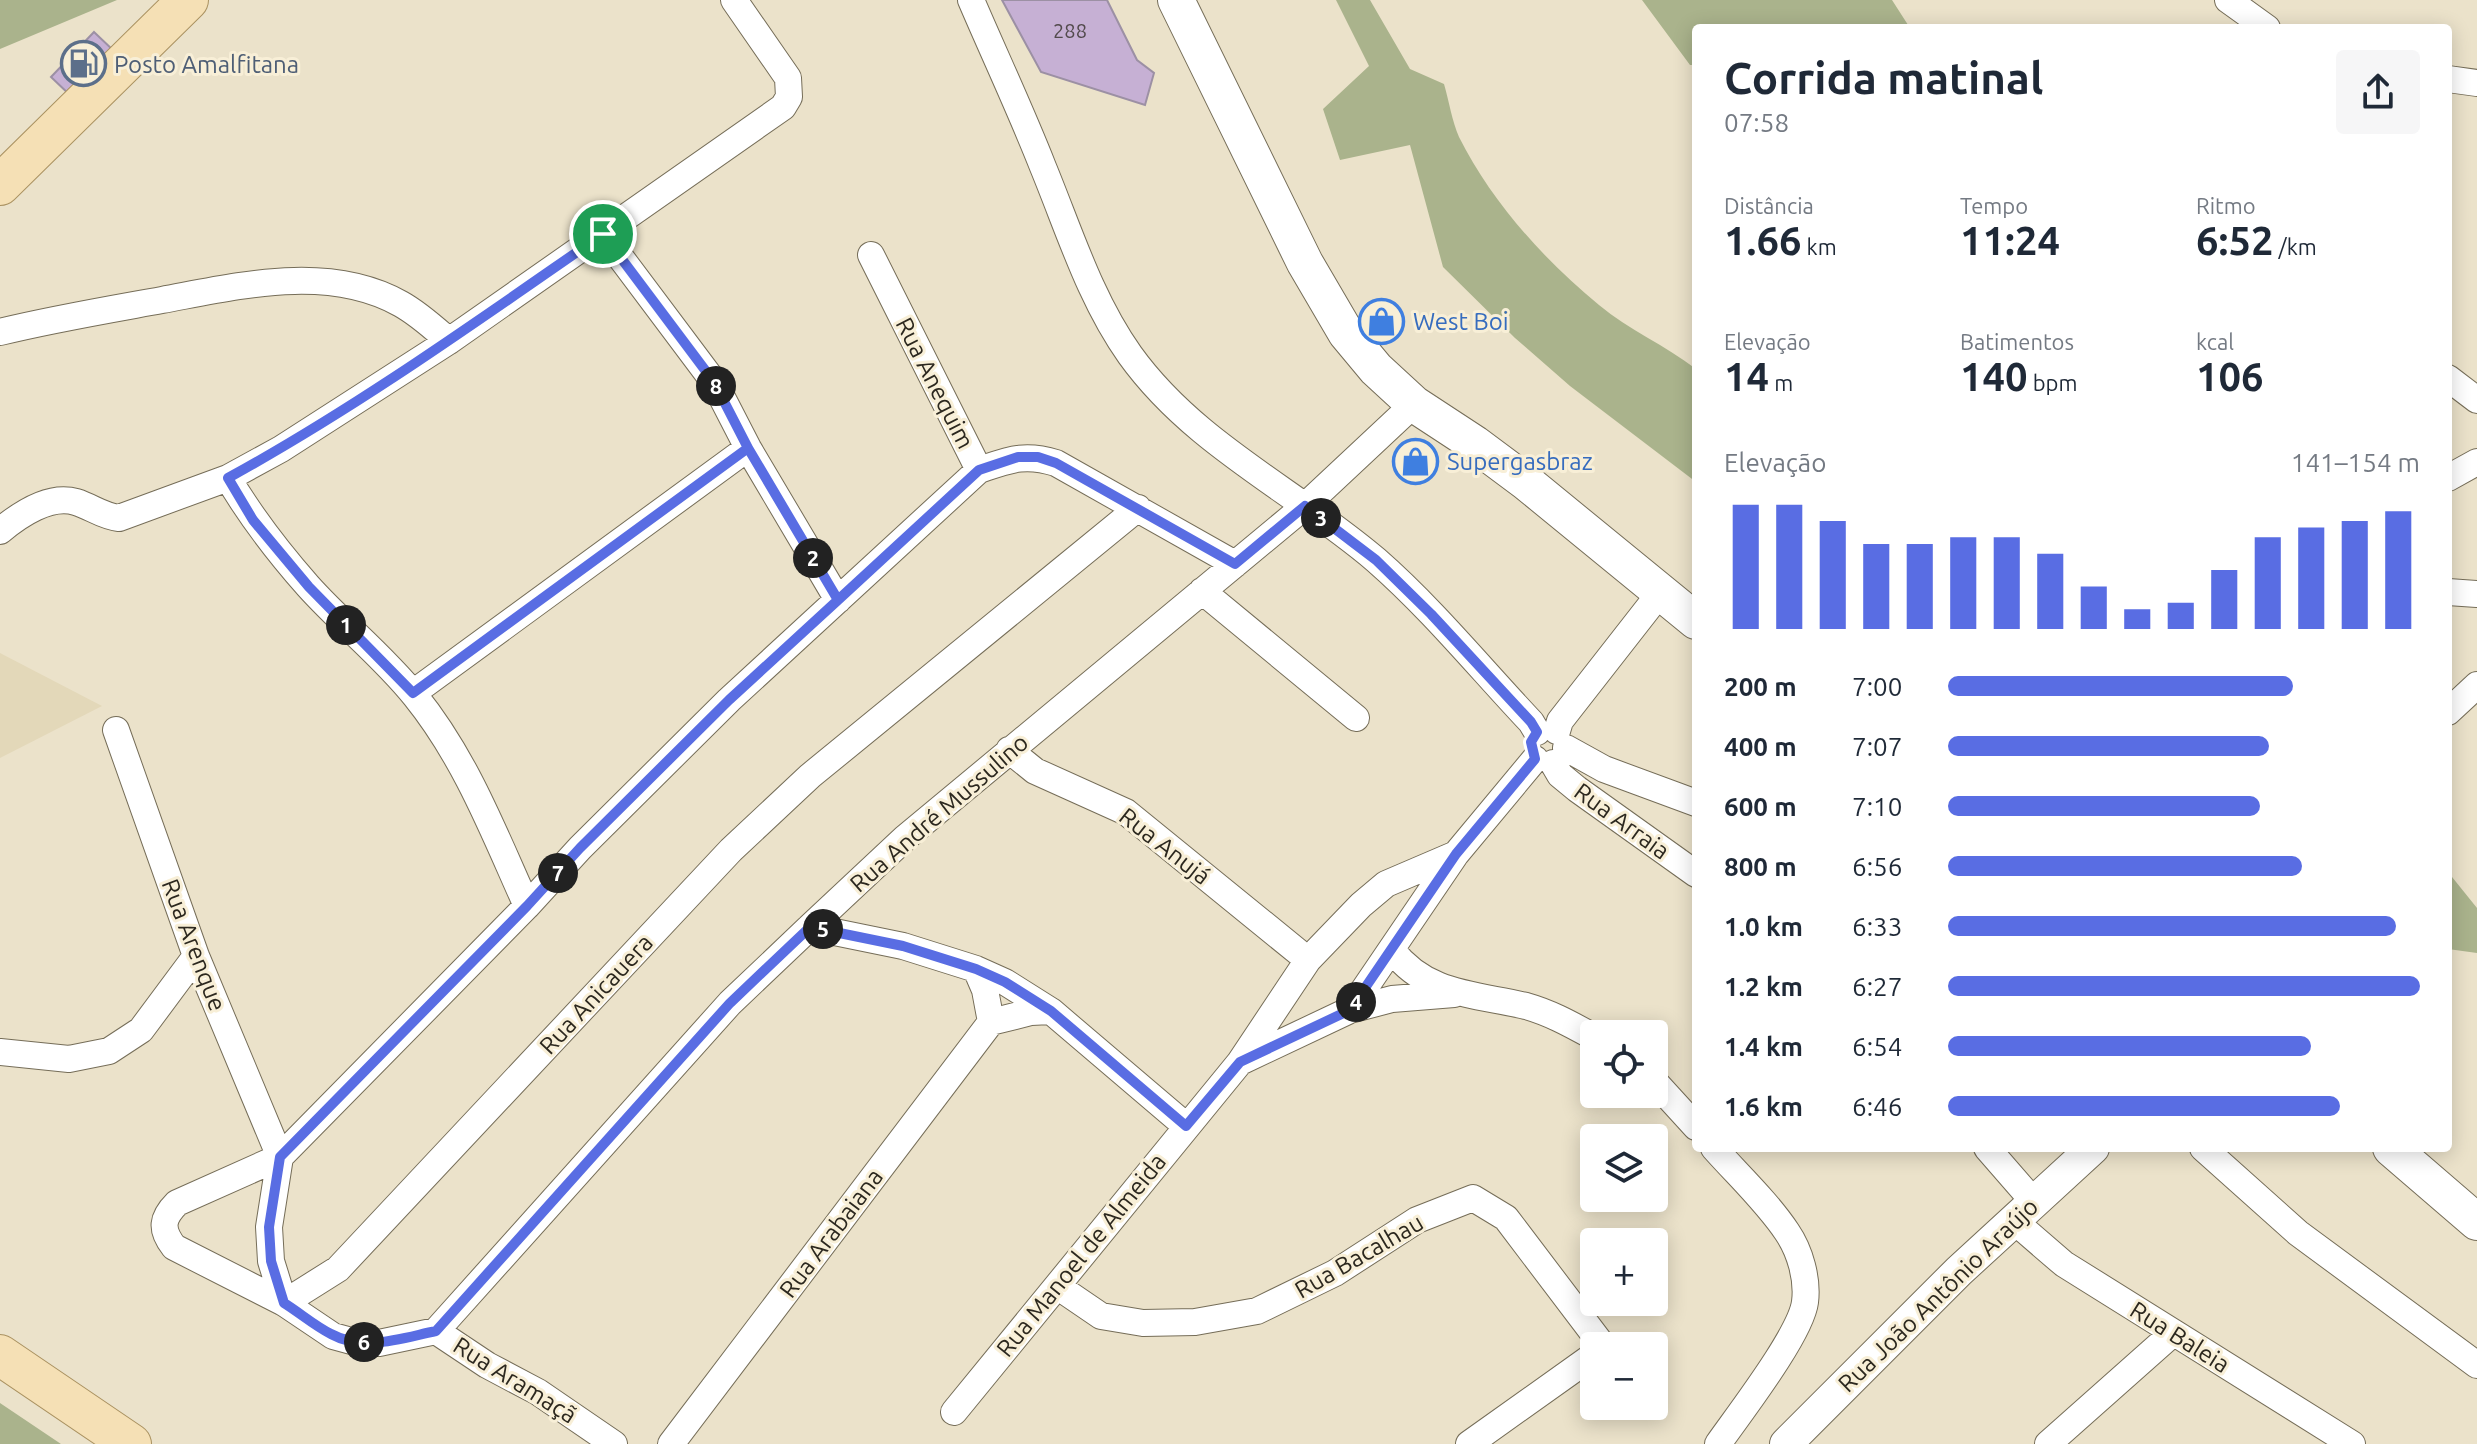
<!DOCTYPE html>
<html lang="pt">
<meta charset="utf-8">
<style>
body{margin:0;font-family:Ubuntu,sans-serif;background:#f6f6f7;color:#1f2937;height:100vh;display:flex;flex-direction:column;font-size:30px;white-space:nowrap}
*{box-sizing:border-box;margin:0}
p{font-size:26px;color:#747a83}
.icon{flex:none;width:44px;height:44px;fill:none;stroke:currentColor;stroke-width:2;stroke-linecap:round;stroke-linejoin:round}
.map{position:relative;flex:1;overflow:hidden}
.sheet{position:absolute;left:1692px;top:24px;width:760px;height:1128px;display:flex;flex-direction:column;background:#fff;border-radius:8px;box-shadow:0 4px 20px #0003}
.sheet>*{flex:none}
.fabs{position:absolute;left:1580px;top:1020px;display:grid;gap:16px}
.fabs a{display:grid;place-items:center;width:88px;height:88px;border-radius:8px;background:#fff;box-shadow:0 4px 20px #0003;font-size:40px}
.pin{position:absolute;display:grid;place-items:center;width:68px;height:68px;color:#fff;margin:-34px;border:4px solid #fff;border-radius:50%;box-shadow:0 2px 8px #0007}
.km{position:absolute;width:40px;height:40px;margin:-20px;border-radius:50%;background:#222;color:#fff;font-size:22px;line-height:40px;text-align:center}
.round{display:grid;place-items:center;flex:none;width:84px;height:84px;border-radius:8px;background:#f6f6f7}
.overview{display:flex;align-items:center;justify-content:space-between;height:136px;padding:0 32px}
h1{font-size:44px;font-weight:600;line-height:60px}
.stats{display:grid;grid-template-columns:repeat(3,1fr);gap:12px;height:136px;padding:8px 32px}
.stats div{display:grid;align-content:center}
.stats b{font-size:40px;font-weight:600}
.stats small{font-size:22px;font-weight:400}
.stats p{font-size:22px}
.chart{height:224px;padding:16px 32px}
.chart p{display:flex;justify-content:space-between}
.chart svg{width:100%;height:144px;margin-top:8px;stroke:#596de3;stroke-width:6}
ul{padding:0 32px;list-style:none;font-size:26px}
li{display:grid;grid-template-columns:128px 96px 1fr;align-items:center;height:60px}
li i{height:20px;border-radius:10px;background:#596de3}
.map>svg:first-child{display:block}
</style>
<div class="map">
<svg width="2477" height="1444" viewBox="0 0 2477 1444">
<rect width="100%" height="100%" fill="#ebe2ca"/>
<path fill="#e3d8b9" d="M0,653L102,706L0,758Z"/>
<path fill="#aab38c" d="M0,0H117L0,49Z
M1336,0H1370L1410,69L1444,84C1449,101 1452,121 1459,137C1491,201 1544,260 1599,305C1629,330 1665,345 1696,369V482L1570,386L1515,338L1443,267L1410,145L1340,160L1323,109L1369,66Z
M1642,0H1892L1910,28H1696V65H1690Z
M2448,872L2477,908V953L2448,949Z
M0,1403L61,1444H0Z"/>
<path fill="#c6b0d4" stroke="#9c90a4" stroke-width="2" d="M1002,0H1107L1137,60L1154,73L1145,105L1041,72Z
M94,32L114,51L72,97L51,77Z
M1411,446L1427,456L1418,467L1402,455Z"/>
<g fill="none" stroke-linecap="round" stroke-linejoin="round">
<defs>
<path id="minor" d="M971,0C995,56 1021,111 1043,167C1069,230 1090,299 1130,355C1194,444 1294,490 1376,560C1432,609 1480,668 1531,722L1537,732
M2228,0L2267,28
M2448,79L2477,83
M603,234L714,382L748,448L838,600
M871,255L979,470C1009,460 1024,453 1056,463L1235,564
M0,332C53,319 107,310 162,300C238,286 328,263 401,304C419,314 434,328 449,341
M2448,378L2477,400
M228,478C251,517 278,552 308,586C342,624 383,656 415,696C466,759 494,833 527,906
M2448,478L2477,462
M0,531C19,515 50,494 76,502C92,507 102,516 119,518L228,478L281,449L449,341L783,107L789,97L788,78L734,0
M1202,591L1356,718
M2448,592L2477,594
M413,693L748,448
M2448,712L2477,685
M116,730L196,956L280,1157
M1557,731L1560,721L1660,593
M1566,748L1604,769L1696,803
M1009,750L1035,771L1126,812L1308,960
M1553,763L1560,775L1577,789L1696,874
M810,927L903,946L976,969L1005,982L1051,1011L1186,1126
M1392,950C1426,995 1475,994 1526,1006C1551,1013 1572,1025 1594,1037
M976,969L985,990L991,1022
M1350,1010L1392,999L1454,994
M0,1052L69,1059L109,1051L141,1030L196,956
M1240,1062L1350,1010L1456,854L1535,759
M1654,1081L1696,1127
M1714,1148C1738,1175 1767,1202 1787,1232C1800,1251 1808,1279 1805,1302C1801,1334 1739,1414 1718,1444
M1987,1148L2034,1202
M2203,1148L2298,1233L2477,1365
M280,1157L269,1227L271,1261L284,1303
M2014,1221L2064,1264L2352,1444
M1057,1286L1101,1316L1143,1323L1195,1322L1257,1311L1335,1273L1417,1220L1473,1198L1506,1218L1603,1346
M284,1303L338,1269L731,850L810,776L1138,508
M436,1331L730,1003L810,927L905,838L1305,506L1414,404
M954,1412L1240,1062L1308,960L1361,905L1386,884L1456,854
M614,1444L538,1392L487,1365L436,1331L379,1343L355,1342L333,1336L284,1303L174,1247C160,1229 162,1218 177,1203L280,1157L527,906L580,848L729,700L979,470
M671,1444L991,1022L1031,1012L1051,1011
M1469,1444L1594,1355
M2048,1444L2173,1333"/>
<path id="tertiary" d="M1786,1444L1959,1271L2093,1148"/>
<path id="secondary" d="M1176,0L1305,263L1346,333L1376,369L1414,404L1475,444L1526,482L1696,621
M2391,1148L2477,1222"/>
<path id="primary" d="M0,185L188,0
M0,1355L131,1444"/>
</defs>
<use href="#minor" stroke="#756d58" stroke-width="28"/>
<use href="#tertiary" stroke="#756d58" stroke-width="34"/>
<use href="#secondary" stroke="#756d58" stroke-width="38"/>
<use href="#primary" stroke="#aa9261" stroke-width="42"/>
<use href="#minor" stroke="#fff" stroke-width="26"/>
<use href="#tertiary" stroke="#fff" stroke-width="32"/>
<use href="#secondary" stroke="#fff" stroke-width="36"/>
<use href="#primary" stroke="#f5e0b5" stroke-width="40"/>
</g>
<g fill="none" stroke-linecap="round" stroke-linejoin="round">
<defs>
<path id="route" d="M603,234C480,319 359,406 228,478L253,520L309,587L413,693L748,448L838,600L979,470L1018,457H1038L1056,463L1235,564L1305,506L1376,560L1431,614L1531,722L1537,732L1531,742L1535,759L1456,854L1350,1010L1240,1062L1186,1126L1051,1011L1005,982L976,969L903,946L810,927L730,1003L436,1331C402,1338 364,1352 331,1334C315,1326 300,1313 284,1303L271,1261L269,1227L280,1157L527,906L580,848L729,700L838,600L748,448L714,382L603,234"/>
</defs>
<use href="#route" stroke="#fff" stroke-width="16"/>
<use href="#route" stroke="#596de3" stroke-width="10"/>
</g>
<defs>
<symbol id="fuel-ring" viewBox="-11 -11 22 22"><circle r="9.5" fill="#f8efd7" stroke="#5c6f8a" stroke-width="1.5"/><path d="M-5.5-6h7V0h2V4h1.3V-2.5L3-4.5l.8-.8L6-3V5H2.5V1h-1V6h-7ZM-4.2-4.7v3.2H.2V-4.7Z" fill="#5c6f8a"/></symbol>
<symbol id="shop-ring" viewBox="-11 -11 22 22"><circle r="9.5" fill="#f8efd7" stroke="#3f7fe0" stroke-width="1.5"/><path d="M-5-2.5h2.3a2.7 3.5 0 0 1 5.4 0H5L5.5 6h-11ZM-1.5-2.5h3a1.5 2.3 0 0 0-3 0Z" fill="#3f7fe0"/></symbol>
</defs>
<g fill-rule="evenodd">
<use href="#fuel-ring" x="58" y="38" width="51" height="51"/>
<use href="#shop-ring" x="1356" y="296" width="51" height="51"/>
<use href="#shop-ring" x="1390" y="436" width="51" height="51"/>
</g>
<g text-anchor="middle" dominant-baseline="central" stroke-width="6" stroke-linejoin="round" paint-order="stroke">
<g font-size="20" fill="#524a4c">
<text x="1070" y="30">288</text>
</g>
<g font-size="24" fill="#4e5e75" stroke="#f8efd7" text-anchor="start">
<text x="114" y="64">Posto Amalfitana</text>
</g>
<g font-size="24" fill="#366cbe" stroke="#f8efd7" text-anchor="start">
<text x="1413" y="321">West Boi</text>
<text x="1447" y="461">Supergasbraz</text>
</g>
<g font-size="24" fill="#2c281f" stroke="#f8efd7">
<text transform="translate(935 383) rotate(63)">Rua Anequim</text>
<text transform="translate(939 813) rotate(-41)">Rua André Mussulino</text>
<text transform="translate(1622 821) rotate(36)">Rua Arraia</text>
<text transform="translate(1165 846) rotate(38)">Rua Anujá</text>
<text transform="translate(194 945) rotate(69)">Rua Arenque</text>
<text transform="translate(596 994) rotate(-47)">Rua Anicauera</text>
<text transform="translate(831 1233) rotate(-53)">Rua Arabaiana</text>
<text transform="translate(1081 1255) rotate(-51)">Rua Manoel de Almeida</text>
<text transform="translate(1359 1256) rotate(-30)">Rua Bacalhau</text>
<text transform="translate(1938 1295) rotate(-44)">Rua João Antônio Araújo</text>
<text transform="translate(2180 1337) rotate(32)">Rua Baleia</text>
<text transform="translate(515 1380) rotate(32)">Rua Aramaçã</text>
</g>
</g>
</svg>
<div class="fabs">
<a><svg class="icon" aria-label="locate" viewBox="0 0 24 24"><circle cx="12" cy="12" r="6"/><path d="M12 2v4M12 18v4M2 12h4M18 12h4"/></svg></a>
<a><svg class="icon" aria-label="layers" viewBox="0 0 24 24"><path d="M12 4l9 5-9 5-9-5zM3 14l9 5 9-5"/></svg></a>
<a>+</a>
<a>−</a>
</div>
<div class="pin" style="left:603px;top:234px;background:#1e9e55"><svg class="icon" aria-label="arrive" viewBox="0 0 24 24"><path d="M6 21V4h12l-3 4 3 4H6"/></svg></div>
<b class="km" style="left:346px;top:625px">1</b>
<b class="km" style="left:813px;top:558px">2</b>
<b class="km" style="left:1321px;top:518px">3</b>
<b class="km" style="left:1356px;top:1002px">4</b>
<b class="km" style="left:823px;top:929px">5</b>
<b class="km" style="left:364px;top:1342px">6</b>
<b class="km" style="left:558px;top:873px">7</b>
<b class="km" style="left:716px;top:386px">8</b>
<section class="sheet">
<div class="overview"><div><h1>Corrida matinal</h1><p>07:58</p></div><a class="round"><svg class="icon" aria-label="share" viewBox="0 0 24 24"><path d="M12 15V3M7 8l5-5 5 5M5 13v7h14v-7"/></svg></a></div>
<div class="stats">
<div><p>Distância</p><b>1.66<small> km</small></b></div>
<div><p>Tempo</p><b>11:24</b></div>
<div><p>Ritmo</p><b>6:52<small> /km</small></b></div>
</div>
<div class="stats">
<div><p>Elevação</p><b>14<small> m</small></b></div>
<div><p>Batimentos</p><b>140<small> bpm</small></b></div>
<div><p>kcal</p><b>106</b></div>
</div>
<div class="chart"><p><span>Elevação</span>141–154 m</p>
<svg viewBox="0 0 160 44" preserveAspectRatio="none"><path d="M5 44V6M15 44V6M25 44V11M35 44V18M45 44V18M55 44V16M65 44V16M75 44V21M85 44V31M95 44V38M105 44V36M115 44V26M125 44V16M135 44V13M145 44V11M155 44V8"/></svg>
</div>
<ul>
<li><b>200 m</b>7:00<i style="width:73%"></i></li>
<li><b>400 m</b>7:07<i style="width:68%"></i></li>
<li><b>600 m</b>7:10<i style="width:66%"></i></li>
<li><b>800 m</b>6:56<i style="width:75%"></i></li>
<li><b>1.0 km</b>6:33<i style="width:95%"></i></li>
<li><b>1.2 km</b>6:27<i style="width:100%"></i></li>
<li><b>1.4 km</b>6:54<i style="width:77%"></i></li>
<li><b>1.6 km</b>6:46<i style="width:83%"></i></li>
</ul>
</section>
</div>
